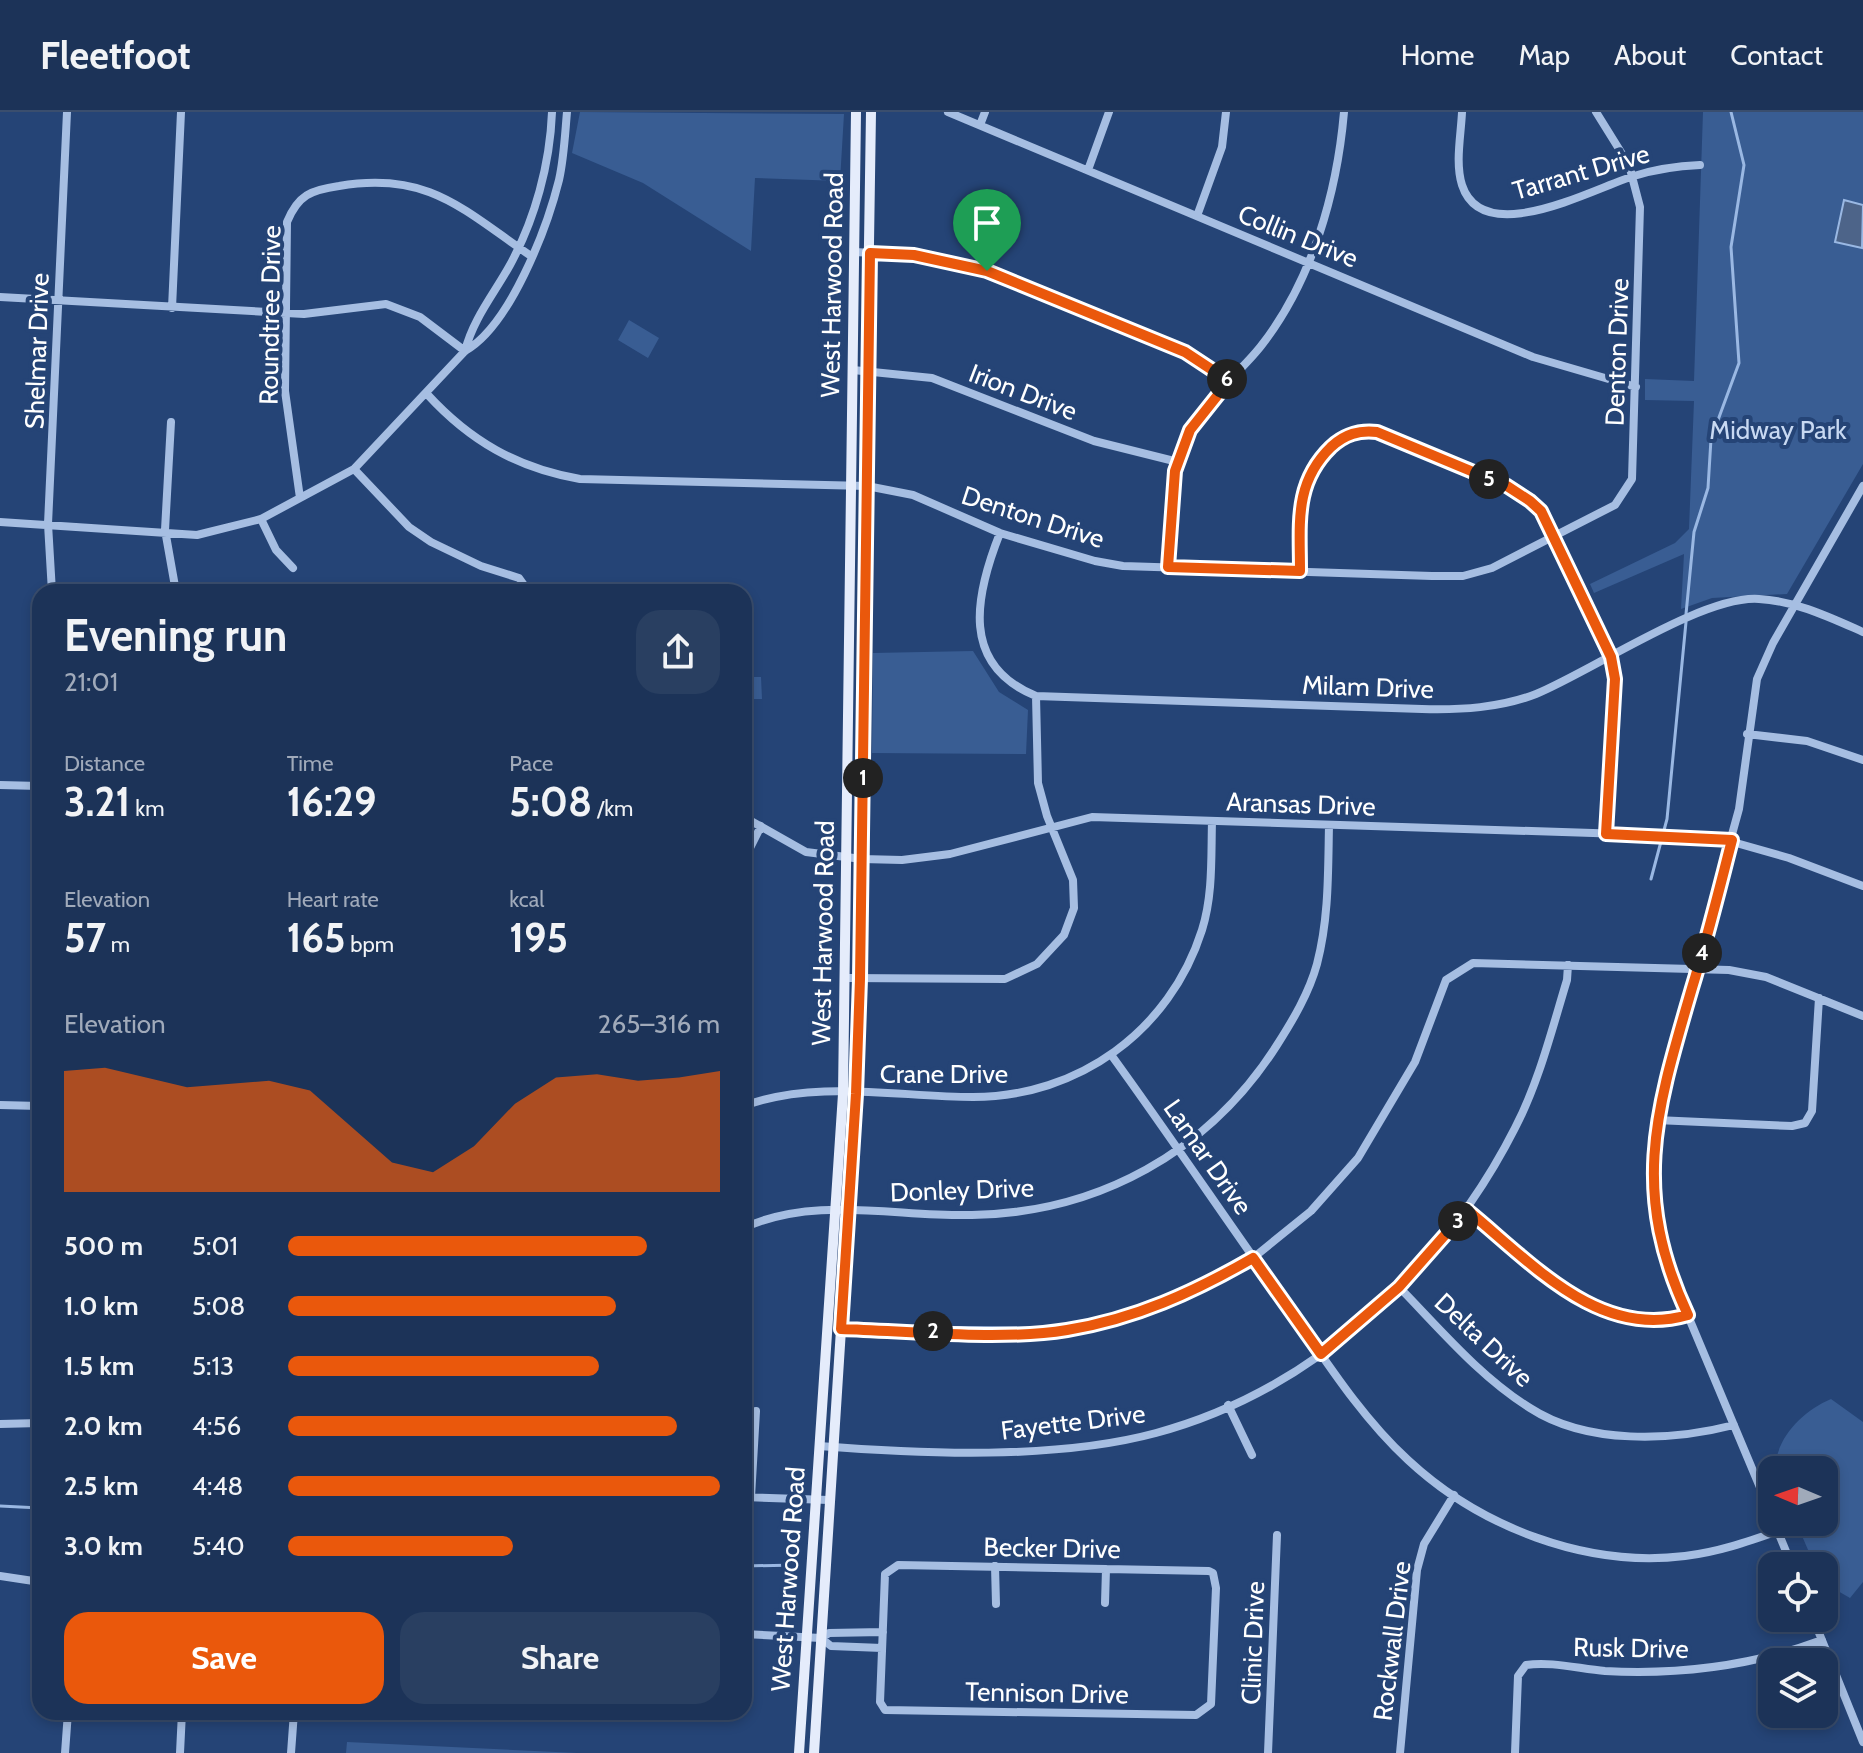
<!DOCTYPE html>
<meta charset="utf-8">
<style>
body{margin:0;font-family:Cabin,sans-serif;background:#293f61;color:#f1f3f6;height:100vh;display:flex;flex-direction:column;font-size:30px;white-space:nowrap}
*{box-sizing:border-box;margin:0}
p{font-size:26px;color:#a0aaba}
.icon{flex:none;width:44px;height:44px;fill:none;stroke:currentColor;stroke-width:2;stroke-linecap:round;stroke-linejoin:round}
.map{position:relative;flex:1;overflow:hidden}
.drawer{position:absolute;left:32px;top:472px;width:720px;height:1136px;display:flex;flex-direction:column;background:#1c3358;border-radius:24px;box-shadow:0 4px 12px #0003,0 0 0 2px #3a4e6e}
.drawer>*{flex:none}
.needle{width:52px;rotate:272deg}
.controls{position:absolute;left:1758px;top:1344px;display:grid;gap:16px}
.controls a{display:grid;place-items:center;width:80px;height:80px;border-radius:16px;background:#1c3358;box-shadow:0 4px 12px #0003,0 0 0 2px #3a4e6e;font-size:40px}
.pin{position:absolute;display:grid;place-items:center;width:68px;height:68px;color:#fff;margin:-82px -34px;border-radius:50% 50% 50% 0;rotate:-45deg;box-shadow:0 0 8px #0007}
.pin .icon{rotate:45deg}
.km{position:absolute;width:40px;height:40px;margin:-20px;border-radius:50%;background:#222;color:#fff;font-size:22px;line-height:40px;text-align:center}
.round{display:grid;place-items:center;flex:none;width:84px;height:84px;border-radius:24px;background:#293f61}
.head{display:flex;align-items:center;justify-content:space-between;height:136px;padding:0 32px}
h1{font-size:44px;font-weight:700;line-height:60px}
.metrics{display:grid;grid-template-columns:repeat(3,1fr);gap:12px;height:136px;padding:8px 32px}
.metrics div{display:grid;align-content:center}
.metrics b{font-size:40px;font-weight:700}
.metrics small{font-size:22px;font-weight:400}
.metrics p{font-size:22px}
.chart{height:224px;padding:16px 32px}
.chart p{display:flex;justify-content:space-between}
.chart svg{width:100%;height:144px;margin-top:8px;fill:#ea580c;opacity:.7}
.action{display:flex;gap:16px;margin-top:auto;padding:16px 32px}
.action a{flex:1;height:92px;border-radius:24px;background:#ea580c;color:#fff;font-size:32px;font-weight:700;line-height:92px;text-align:center}
.action a+a{background:#293f61;color:#f1f3f6}
ul{padding:0 32px;list-style:none;font-size:26px}
li{display:grid;grid-template-columns:128px 96px 1fr;align-items:center;height:60px}
li i{height:20px;border-radius:10px;background:#ea580c}
header{display:flex;align-items:center;gap:48px;box-sizing:border-box;height:112px;padding:0 40px;background:#1c3358;border-bottom:2px solid #3a4e6e}
header strong{font-size:38px}
nav{display:flex;gap:44px;margin-inline-start:auto;font-size:28px}
.map>svg:first-child{display:block}
</style>
<header>
<strong>Fleetfoot</strong>
<nav><a>Home</a><a>Map</a><a>About</a><a>Contact</a></nav>
</header>
<div class="map">
<svg width="1863" height="1641" viewBox="0 0 1863 1641">
<rect width="100%" height="100%" fill="#254476"/>
<path fill="#395d93" d="M580,0L844,2L840,69L755,66L751,139L643,71L572,41Z
M1703,0H1863V352L1787,482L1712,486L1681,497L1684,442L1594,481L1590,472L1675,431L1689,417L1694,289L1645,288V267L1694,269Z
M629,208L659,226L648,246L618,228Z
M973,539L999,580L1028,598L1026,642L872,641L873,541Z
M744,565H761L762,587H744Z
M1831,1287L1863,1310V1470L1850,1486L1824,1471V1454H1815L1796,1410H1824V1358H1775C1776,1325 1803,1299 1831,1287Z
M347,1630L577,1641H346Z"/>
<path fill="#4d6489" stroke="#9ab8e3" stroke-width="2" d="M1844,88L1863,93L1862,136L1835,130Z"/>
<g fill="none" stroke-linecap="round" stroke-linejoin="round">
<path stroke="#9ab8e3" stroke-width="3" d="M1686,502L1694,420L1708,376L1711,327L1739,251L1731,135L1744,53L1731,0
M1651,767L1667,707L1686,510
M0,1394L40,1396
M744,1454L797,1453"/>
<path stroke="#a6bee2" stroke-width="8" d="M948,0L1533,245L1636,275
M1462,0C1461,23 1455,51 1462,73C1483,138 1594,76 1634,64C1656,57 1677,54 1700,53
M980,13L985,0
M1088,58L1109,0
M1197,104L1222,35L1226,0
M854,140L914,143L987,159L1185,240L1229,269
M0,185L304,202L386,192L420,205L465,239
M172,196L181,0
M465,239C473,207 494,182 510,153C535,107 550,52 552,0
M853,258L932,266L1094,329L1178,350
M427,282C470,329 517,356 580,367L867,374L913,383L1000,421L1095,449L1123,454L1432,464H1463L1492,456L1615,393L1632,367L1640,95L1629,53L1596,0
M171,310L165,418L176,480
M354,357L409,415L431,430L481,454L519,466L529,480
M300,386L285,279L287,110C298,83 311,78 339,74C428,59 462,97 531,144
M261,407L276,438L293,456
M0,410L197,423L261,407L354,357L465,239C510,214 547,116 559,68C564,46 565,22 567,0
M1000,421C975,484 960,553 1036,584L1422,597C1461,598 1500,596 1536,582C1592,559 1703,483 1759,487C1796,489 1829,505 1863,520
M1168,455C1171,410 1168,359 1190,318C1207,285 1239,262 1261,234C1312,169 1337,81 1344,0
M1300,459C1300,433 1296,404 1302,378C1313,338 1352,310 1391,325C1438,345 1505,364 1541,399L1611,545L1615,567L1606,722
M52,480L48,412L67,0
M1747,622L1807,629L1863,648
M0,673L40,674
M744,705L806,740L862,747L902,748L950,742L1092,705L1715,725L1789,746L1863,774
M744,779L745,746L761,714
M846,866L1005,867L1037,852L1064,823L1074,796L1073,768L1047,704L1038,671L1036,584
M1112,944C1170,1024 1225,1106 1282,1186C1321,1241 1358,1302 1408,1348C1480,1415 1586,1456 1685,1444C1718,1440 1747,1430 1778,1419
M0,993L40,994
M744,994C815,967 899,985 973,985C1078,985 1170,919 1202,818C1213,783 1211,746 1212,709
M1656,1008L1792,1014L1805,1011L1812,999L1819,886
M1467,1098C1530,1149 1598,1228 1688,1203
M744,1116C814,1083 897,1105 972,1103C1098,1101 1209,1040 1277,933C1293,908 1309,881 1317,852C1329,806 1328,760 1329,713
M1399,1175C1440,1217 1480,1265 1530,1296C1587,1333 1672,1329 1734,1313
M837,1217L1064,1219L1151,1196L1182,1184L1253,1146L1311,1099L1358,1046L1415,950L1446,868L1473,851L1729,858L1766,865L1863,904
M1228,1293L1252,1343
M0,1312L40,1311
M819,1334C922,1342 1056,1348 1156,1321C1312,1279 1443,1158 1515,1016C1539,970 1552,917 1567,868L1568,853
M744,1385L829,1388
M751,1385L756,1299
M1772,1404L1668,1156L1654,1093L1652,1048L1661,980L1739,697L1757,567L1773,531L1863,374
M1774,1410L1792,1454
M898,1453L1209,1459L1213,1461L1216,1476L1211,1592L1196,1603L885,1598L880,1590L885,1462Z
M995,1454L996,1492
M0,1464L40,1470
M1105,1491L1106,1457
M1813,1506L1863,1630
M744,1522L821,1526
M821,1526L831,1534L882,1536
M821,1526L829,1521L883,1520
M65,1641L68,1600
M180,1641L182,1600
M291,1641L294,1600
M1268,1641L1277,1423
M1400,1641L1417,1458L1424,1432L1454,1383
M1515,1641L1518,1564L1526,1553C1551,1549 1580,1557 1605,1559C1680,1563 1752,1554 1822,1528"/>
<path stroke="#e5ecfb" stroke-width="10" d="M799,1641L843,982L856,0
M814,1641L856,982L871,0"/>
</g>
<g fill="none" stroke-linecap="round" stroke-linejoin="round">
<defs>
<path id="route" d="M870,141L914,143L987,159L1185,240L1229,269L1190,318L1175,359L1168,455L1300,459C1300,411 1294,371 1331,335C1345,322 1359,318 1377,320L1507,374L1530,389L1541,399L1611,545L1615,567L1606,722L1732,728C1719,778 1707,827 1692,876C1656,999 1630,1079 1688,1203C1599,1229 1530,1149 1467,1098L1399,1175L1321,1242L1253,1146C1194,1180 1135,1207 1067,1218C1001,1229 909,1219 841,1217L856,982L860,867Z"/>
</defs>
<use href="#route" stroke="#fff" stroke-width="16"/>
<use href="#route" stroke="#ea580c" stroke-width="10"/>
</g>
<g text-anchor="middle" dominant-baseline="central" stroke-width="8" stroke-linejoin="round" paint-order="stroke">
<g font-size="26" fill="#fff" stroke="#254476">
<text transform="translate(1581 60) rotate(-16)">Tarrant Drive</text>
<text transform="translate(1298 124) rotate(22)">Collin Drive</text>
<text transform="translate(832 173) rotate(-89)">West Harwood Road</text>
<text transform="translate(270 203) rotate(-89)">Roundtree Drive</text>
<text transform="translate(37 239) rotate(-88)">Shelmar Drive</text>
<text transform="translate(1617 240) rotate(-88)">Denton Drive</text>
<text transform="translate(1023 280) rotate(21)">Irion Drive</text>
<text transform="translate(1033 405) rotate(18)">Denton Drive</text>
<text transform="translate(1368 575) rotate(2)">Milam Drive</text>
<text transform="translate(1301 692) rotate(2)">Aransas Drive</text>
<text transform="translate(823 821) rotate(-89)">West Harwood Road</text>
<text x="944" y="962">Crane Drive</text>
<text transform="translate(1208 1045) rotate(55)">Lamar Drive</text>
<text transform="translate(962 1078) rotate(-2)">Donley Drive</text>
<text transform="translate(1484 1228) rotate(43)">Delta Drive</text>
<text transform="translate(1073 1310) rotate(-7)">Fayette Drive</text>
<text transform="translate(1052 1436) rotate(1)">Becker Drive</text>
<text transform="translate(788 1467) rotate(-86)">West Harwood Road</text>
<text transform="translate(1392 1529) rotate(-83)">Rockwall Drive</text>
<text transform="translate(1253 1531) rotate(-88)">Clinic Drive</text>
<text transform="translate(1631 1536) rotate(1)">Rusk Drive</text>
<text transform="translate(1047 1581) rotate(1)">Tennison Drive</text>
</g>
<g font-size="26" fill="#c8d9f2" stroke="#254476">
<text x="1778" y="318">Midway Park</text>
</g>
</g>
</svg>
<div class="controls">
<a><svg class="needle" viewBox="-14 -14 28 28"><path d="M0-13l5 13h-10z" fill="#e53935"/><path d="M0 13l5-13h-10z" fill="#a0aaba"/></svg></a>
<a><svg class="icon" aria-label="locate" viewBox="0 0 24 24"><circle cx="12" cy="12" r="6"/><path d="M12 2v4M12 18v4M2 12h4M18 12h4"/></svg></a>
<a><svg class="icon" aria-label="layers" viewBox="0 0 24 24"><path d="M12 4l9 5-9 5-9-5zM3 14l9 5 9-5"/></svg></a>
</div>
<div class="pin" style="left:987px;top:159px;background:#1e9e55"><svg class="icon" aria-label="arrive" viewBox="0 0 24 24"><path d="M6 21V4h12l-3 4 3 4H6"/></svg></div>
<b class="km" style="left:863px;top:666px">1</b>
<b class="km" style="left:933px;top:1219px">2</b>
<b class="km" style="left:1458px;top:1109px">3</b>
<b class="km" style="left:1702px;top:841px">4</b>
<b class="km" style="left:1489px;top:367px">5</b>
<b class="km" style="left:1227px;top:267px">6</b>
<section class="drawer">
<div class="head"><div><h1>Evening run</h1><p>21:01</p></div><a class="round"><svg class="icon" aria-label="share" viewBox="0 0 24 24"><path d="M12 15V3M7 8l5-5 5 5M5 13v7h14v-7"/></svg></a></div>
<div class="metrics">
<div><p>Distance</p><b>3.21<small> km</small></b></div>
<div><p>Time</p><b>16:29</b></div>
<div><p>Pace</p><b>5:08<small> /km</small></b></div>
</div>
<div class="metrics">
<div><p>Elevation</p><b>57<small> m</small></b></div>
<div><p>Heart rate</p><b>165<small> bpm</small></b></div>
<div><p>kcal</p><b>195</b></div>
</div>
<div class="chart"><p><span>Elevation</span>265–316 m</p>
<svg viewBox="0 0 160 44" preserveAspectRatio="none"><path d="M0 44V7L10 6L20 9L30 12L40 11L50 10L60 13L70 24L80 35L90 38L100 30L110 17L120 9L130 8L140 10L150 9L160 7V44z"/></svg>
</div>
<ul>
<li><b>500 m</b>5:01<i style="width:83%"></i></li>
<li><b>1.0 km</b>5:08<i style="width:76%"></i></li>
<li><b>1.5 km</b>5:13<i style="width:72%"></i></li>
<li><b>2.0 km</b>4:56<i style="width:90%"></i></li>
<li><b>2.5 km</b>4:48<i style="width:100%"></i></li>
<li><b>3.0 km</b>5:40<i style="width:52%"></i></li>
</ul>
<div class="action"><a>Save</a><a>Share</a></div>
</section>
</div>
